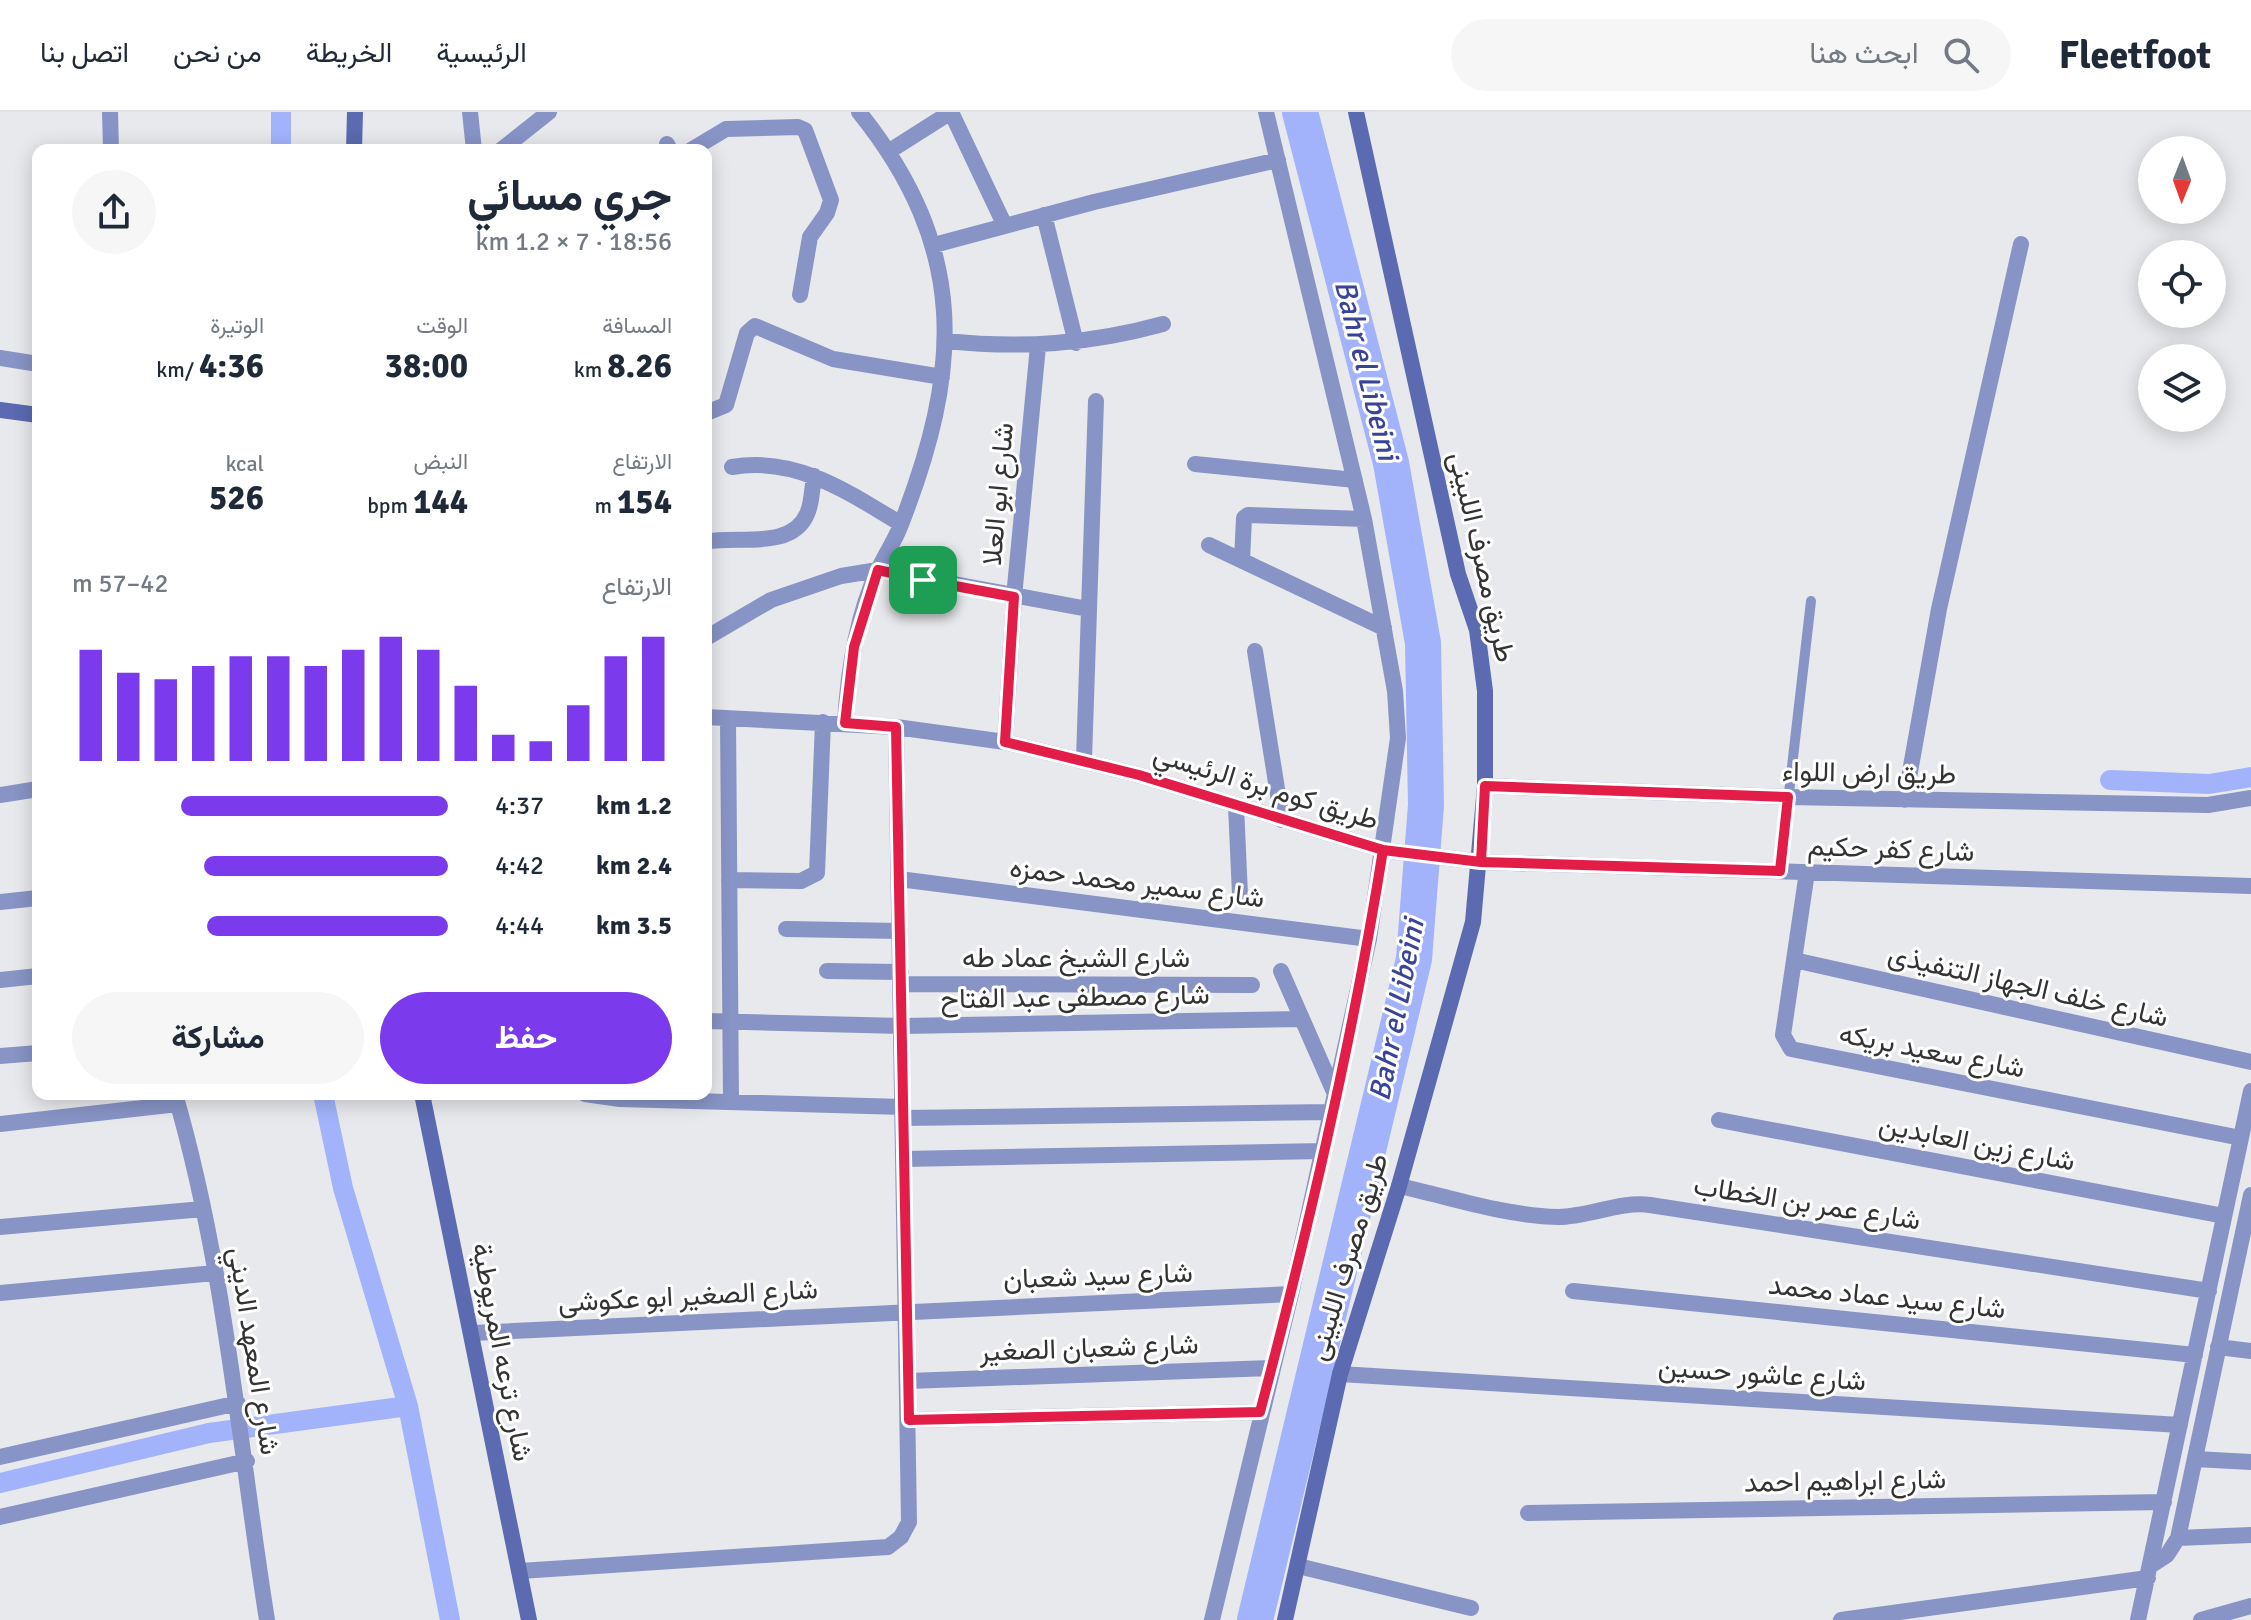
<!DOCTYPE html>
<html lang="ar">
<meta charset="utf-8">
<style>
body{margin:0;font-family:Signika,Vazirmatn,sans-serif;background:#f6f6f7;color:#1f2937;direction:rtl;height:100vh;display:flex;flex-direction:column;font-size:30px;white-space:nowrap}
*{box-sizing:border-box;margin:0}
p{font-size:26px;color:#747a83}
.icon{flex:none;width:44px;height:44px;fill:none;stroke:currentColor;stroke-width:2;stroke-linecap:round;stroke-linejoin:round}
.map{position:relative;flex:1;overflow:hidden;direction:ltr}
.details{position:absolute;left:32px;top:32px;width:680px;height:956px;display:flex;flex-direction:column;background:#fff;border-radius:16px;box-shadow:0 4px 20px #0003;direction:rtl}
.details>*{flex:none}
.needle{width:52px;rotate:181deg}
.buttons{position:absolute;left:2138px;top:24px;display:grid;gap:16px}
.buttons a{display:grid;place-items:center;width:88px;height:88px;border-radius:50%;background:#fff;box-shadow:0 4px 20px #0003;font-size:40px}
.pin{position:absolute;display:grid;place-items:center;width:68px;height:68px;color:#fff;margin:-34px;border-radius:16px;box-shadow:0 4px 12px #0006}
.round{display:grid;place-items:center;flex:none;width:84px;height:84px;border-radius:42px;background:#f6f6f7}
.headline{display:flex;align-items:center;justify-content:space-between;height:136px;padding:0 40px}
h1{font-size:44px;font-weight:700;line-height:60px}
.figures{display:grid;grid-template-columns:repeat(3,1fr);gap:12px;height:136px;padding:8px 40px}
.figures div{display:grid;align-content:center}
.figures b{font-size:34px;font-weight:700}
.figures small{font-size:22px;font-weight:400}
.figures p{font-size:22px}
.chart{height:224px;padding:16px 40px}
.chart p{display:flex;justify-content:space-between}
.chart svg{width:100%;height:144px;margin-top:8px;stroke:#7c3aed;stroke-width:6}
.primary-button{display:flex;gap:16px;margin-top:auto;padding:16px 40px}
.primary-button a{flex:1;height:92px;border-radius:48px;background:#7c3aed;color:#fff;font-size:32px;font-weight:700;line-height:92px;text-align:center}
.primary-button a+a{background:#f6f6f7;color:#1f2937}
ul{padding:0 40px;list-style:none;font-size:26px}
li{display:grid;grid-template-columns:128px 96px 1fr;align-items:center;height:60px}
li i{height:20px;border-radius:10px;background:#7c3aed}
header{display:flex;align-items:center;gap:48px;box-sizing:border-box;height:112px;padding:0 40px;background:#fff;border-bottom:2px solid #e0e1e3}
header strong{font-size:38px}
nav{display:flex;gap:44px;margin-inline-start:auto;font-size:28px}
.search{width:560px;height:72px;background:#f6f6f7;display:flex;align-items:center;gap:20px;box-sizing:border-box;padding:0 28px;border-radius:44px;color:#747a83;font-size:30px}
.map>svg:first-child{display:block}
</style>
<header>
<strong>Fleetfoot</strong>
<div class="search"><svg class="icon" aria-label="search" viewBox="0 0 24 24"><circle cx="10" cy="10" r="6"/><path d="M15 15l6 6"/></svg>ابحث هنا</div>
<nav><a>الرئيسية</a><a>الخريطة</a><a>من نحن</a><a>اتصل بنا</a></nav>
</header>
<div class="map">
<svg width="2251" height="1508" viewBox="0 0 2251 1508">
<rect width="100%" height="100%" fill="#e8e9ec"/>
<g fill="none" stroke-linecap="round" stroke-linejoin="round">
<path stroke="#a2b3fc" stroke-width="20" d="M281,0V38
M2110,668L2209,672L2251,665
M323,982L343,1076L408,1294L450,1508
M0,1371L209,1321L408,1294"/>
<path stroke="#a2b3fc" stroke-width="36" d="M1255,1508L1414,847L1426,693L1423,531L1391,351L1300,0"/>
<path stroke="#8894c6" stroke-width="10" d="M1780,759L1811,489"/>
<path stroke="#8894c6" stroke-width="16" d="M110,0L111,38
M470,0L474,38
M951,0L1005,114
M667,32L670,38
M501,38L549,0
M691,38L726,17L798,15L805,18L831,88L827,101L810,125L800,183
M888,40L951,0
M1044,103L1076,231
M934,133L1094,90L1278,48
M946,229C1022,237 1090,232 1163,212
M0,246L38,252
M706,301L726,293L747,221L755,214L833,247L942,265
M1195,352L1355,368
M732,355C796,344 848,380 901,412
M706,430C736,423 791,439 807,402C812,392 812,376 814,364
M1209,433L1384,516
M1242,448L1244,406L1248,403L1364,407
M706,526L771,488L841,464L878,458L1088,497
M1255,539L1282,708
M706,605L896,615L1005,630L1139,663L1383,738L1481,750L2251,774
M728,607L731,990
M845,611C848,559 856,505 878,458C885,443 894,430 900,415C962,257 969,137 859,0
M1005,630L1014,485L1038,234
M1084,647L1096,289
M1485,674L1788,685L2208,693L2251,686
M0,683L38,677
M1905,688L1939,497L2021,132
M1236,694L1240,783
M1807,760L1783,923L1791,937L2241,1026
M899,767L1369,827
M729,768L801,769L817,761L823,610
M0,790L38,786
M786,817L900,819
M1794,848L2251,950
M827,859L901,860
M1281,859L1335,982
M0,868L38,864
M901,872L1252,873
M706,909L902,914L1301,907
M0,944L38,941
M175,982C225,1154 239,1332 267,1508
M585,982L620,987L903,995
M903,1006L1331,1000
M1719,1008L2224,1104
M0,1012L178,992
M904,1047L1323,1039
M1399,1074C1450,1085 1505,1104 1558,1105C1589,1105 1619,1089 1650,1093L2209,1179
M0,1115L203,1097
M1573,1179L2195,1243
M0,1181L215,1161
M472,1221L1291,1182
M2218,1235L2251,1239
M1340,1262L2180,1313
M908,1269L1271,1256
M909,1308L1260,1300
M0,1345L238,1291
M2195,1347L2251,1350
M1528,1401L2164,1390
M0,1405L247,1349
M2178,1426L2251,1423
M1298,1454L1471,1496
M2150,1454L2167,1443L2178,1426L2251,1083
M520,1459L888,1435L901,1425L909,1410L896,615
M1212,1508L1291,1182L1369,827L1398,626L1395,579L1364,407L1266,0
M1841,1508L2148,1466
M2138,1508L2251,979
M2201,1508L2251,1494"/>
<path stroke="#5b6ab1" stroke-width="16" d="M354,38L355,0
M0,298L38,303
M422,982L529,1508
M1285,1508L1340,1262L1399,1074L1473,810L1485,674V579L1477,518L1458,462L1356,0"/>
</g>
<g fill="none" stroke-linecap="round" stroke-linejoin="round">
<defs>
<path id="route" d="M923,468L878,458L854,535L845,611L896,615L909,1308L1260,1300C1309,1115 1353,927 1383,738L1481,750L1780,759L1788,685L1485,674L1481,750L1383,738L1139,663L1005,630L1014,485L923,468"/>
</defs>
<use href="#route" stroke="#fff" stroke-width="16"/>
<use href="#route" stroke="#e11d48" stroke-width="10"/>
</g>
<g text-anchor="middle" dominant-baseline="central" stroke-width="6" stroke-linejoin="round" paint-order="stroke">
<g font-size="28" fill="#333334" stroke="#fff">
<text transform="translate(998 382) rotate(-85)">شارع ابو العلا</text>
<text transform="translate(1482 445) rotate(77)">طريق مصرف اللبينى</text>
<text transform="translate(1869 661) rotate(1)">طريق ارض اللواء</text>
<text transform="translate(1266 675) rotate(17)">طريق كوم برة الرئيسي</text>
<text transform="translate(1891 737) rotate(2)">شارع كفر حكيم</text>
<text transform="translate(1137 771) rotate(7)">شارع سمير محمد حمزه</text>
<text x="1076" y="846">شارع الشيخ عماد طه</text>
<text transform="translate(2028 874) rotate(13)">شارع خلف الجهاز التنفيذى</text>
<text transform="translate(1075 885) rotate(-1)">شارع مصطفى عبد الفتاح</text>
<text transform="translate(1932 939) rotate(11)">شارع سعيد بريكه</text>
<text transform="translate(1977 1031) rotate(11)">شارع زين العابدين</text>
<text transform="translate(1807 1091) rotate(9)">شارع عمر بن الخطاب</text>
<text transform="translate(1348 1145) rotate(-73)">طريق مصرف اللبينى</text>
<text transform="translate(1098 1164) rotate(-2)">شارع سيد شعبان</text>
<text transform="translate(688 1184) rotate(-3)">شارع الصغير ابو عكوشى</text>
<text transform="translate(1887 1185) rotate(6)">شارع سيد عماد محمد</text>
<text transform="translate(1089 1236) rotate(-2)">شارع شعبان الصغير</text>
<text transform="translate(254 1239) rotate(81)">شارع المعهد الديني</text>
<text transform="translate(502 1240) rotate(79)">شارع ترعه المريوطية</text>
<text transform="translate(1762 1262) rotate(4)">شارع عاشور حسين</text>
<text transform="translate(1845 1369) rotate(-1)">شارع ابراهيم احمد</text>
</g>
<g font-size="30" font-style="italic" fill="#394497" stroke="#fff">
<text transform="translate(1366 258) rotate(76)">Bahr el Libeini</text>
<text transform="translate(1397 898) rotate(-79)">Bahr el Libeini</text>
</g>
</g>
</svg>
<div class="buttons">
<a><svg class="needle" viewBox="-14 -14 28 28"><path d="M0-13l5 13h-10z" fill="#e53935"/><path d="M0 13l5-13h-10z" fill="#747a83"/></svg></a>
<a><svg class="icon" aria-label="locate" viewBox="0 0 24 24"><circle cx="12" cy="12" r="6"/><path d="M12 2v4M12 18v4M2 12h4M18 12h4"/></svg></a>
<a><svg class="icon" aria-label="layers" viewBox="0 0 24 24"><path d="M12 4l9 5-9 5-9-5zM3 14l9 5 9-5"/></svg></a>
</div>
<div class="pin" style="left:923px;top:468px;background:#1e9e55"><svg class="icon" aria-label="arrive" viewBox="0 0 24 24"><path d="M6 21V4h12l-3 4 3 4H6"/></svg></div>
<section class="details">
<div class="headline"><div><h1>جري مسائي</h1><p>18:56 · 7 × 1.2 km</p></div><a class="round"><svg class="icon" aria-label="share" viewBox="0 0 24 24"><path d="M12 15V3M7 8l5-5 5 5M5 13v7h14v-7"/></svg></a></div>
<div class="figures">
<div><p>المسافة</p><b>8.26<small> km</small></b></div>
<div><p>الوقت</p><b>38:00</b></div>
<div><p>الوتيرة</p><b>4:36<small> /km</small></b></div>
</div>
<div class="figures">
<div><p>الارتفاع</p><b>154<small> m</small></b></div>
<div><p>النبض</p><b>144<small> bpm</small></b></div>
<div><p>kcal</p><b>526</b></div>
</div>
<div class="chart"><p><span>الارتفاع</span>42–57 m</p>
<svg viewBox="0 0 160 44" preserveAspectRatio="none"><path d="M5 44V10M15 44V17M25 44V19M35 44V15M45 44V12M55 44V12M65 44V15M75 44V10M85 44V6M95 44V10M105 44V21M115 44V36M125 44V38M135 44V27M145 44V12M155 44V6"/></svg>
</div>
<ul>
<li><b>1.2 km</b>4:37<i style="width:71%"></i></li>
<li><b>2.4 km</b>4:42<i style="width:65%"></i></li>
<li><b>3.5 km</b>4:44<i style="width:64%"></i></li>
</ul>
<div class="primary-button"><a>حفظ</a><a>مشاركة</a></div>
</section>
</div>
